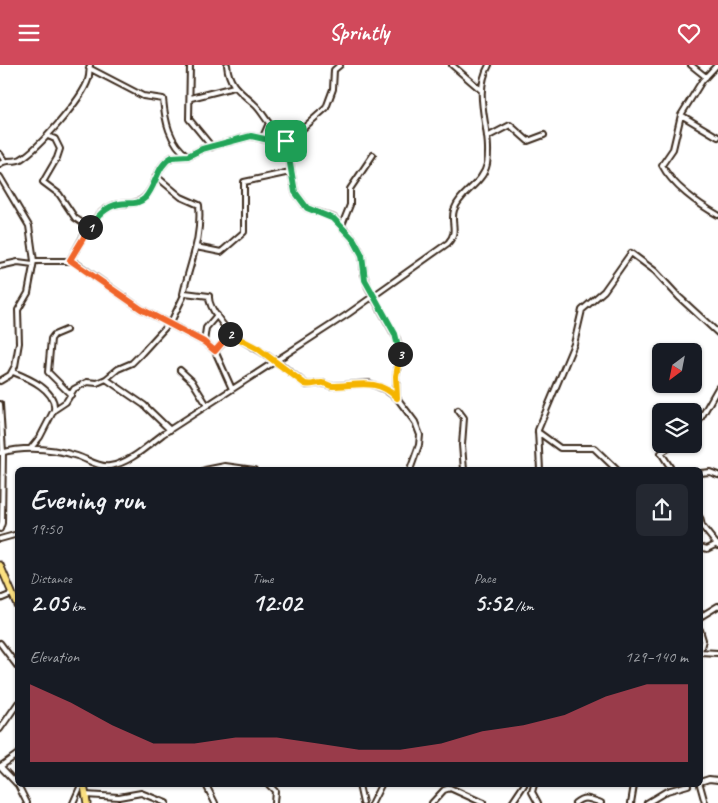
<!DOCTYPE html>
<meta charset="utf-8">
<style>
body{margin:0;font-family:Caveat,sans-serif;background:#242831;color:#f1f3f6;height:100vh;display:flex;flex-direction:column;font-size:19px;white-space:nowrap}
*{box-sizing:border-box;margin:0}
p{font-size:16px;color:#9ea1a6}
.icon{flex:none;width:28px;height:28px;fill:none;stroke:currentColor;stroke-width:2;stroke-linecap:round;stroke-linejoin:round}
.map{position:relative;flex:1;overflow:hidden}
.details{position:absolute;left:15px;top:402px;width:688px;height:320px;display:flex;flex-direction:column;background:#171b24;border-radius:8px;box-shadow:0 1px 4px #0004}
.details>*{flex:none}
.needle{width:32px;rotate:212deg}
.controls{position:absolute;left:652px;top:278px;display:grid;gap:10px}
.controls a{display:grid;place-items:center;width:50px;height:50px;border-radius:8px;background:#171b24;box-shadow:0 1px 4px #0004;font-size:25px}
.pin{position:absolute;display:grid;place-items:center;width:42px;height:42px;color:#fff;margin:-21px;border-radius:10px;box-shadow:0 2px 8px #0006}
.km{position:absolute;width:25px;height:25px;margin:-12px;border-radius:50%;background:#222;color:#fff;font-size:14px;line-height:25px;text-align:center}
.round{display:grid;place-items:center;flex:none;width:52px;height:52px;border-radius:8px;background:#242831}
.headline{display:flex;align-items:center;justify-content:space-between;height:85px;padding:0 15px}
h1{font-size:28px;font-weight:700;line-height:38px}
.figures{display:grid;grid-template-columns:repeat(3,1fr);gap:8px;height:85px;padding:5px 15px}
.figures div{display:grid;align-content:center}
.figures b{font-size:25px;font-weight:700}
.figures small{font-size:14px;font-weight:400}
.figures p{font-size:14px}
.chart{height:140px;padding:10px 15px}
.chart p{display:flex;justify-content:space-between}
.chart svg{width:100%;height:90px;margin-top:5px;fill:#d1495b;opacity:.7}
header{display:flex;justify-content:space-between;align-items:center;height:65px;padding:0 15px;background:#d1495b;color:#fff;font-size:22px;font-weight:700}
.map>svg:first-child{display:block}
</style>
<header><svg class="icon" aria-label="menu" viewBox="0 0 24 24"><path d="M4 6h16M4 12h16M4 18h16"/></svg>Sprintly<svg class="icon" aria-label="heart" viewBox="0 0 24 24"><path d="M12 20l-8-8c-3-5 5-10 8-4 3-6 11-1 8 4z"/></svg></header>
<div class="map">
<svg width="718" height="738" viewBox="0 0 718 738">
<rect width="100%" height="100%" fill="#fff"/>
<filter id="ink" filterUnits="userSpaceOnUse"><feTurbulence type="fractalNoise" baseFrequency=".02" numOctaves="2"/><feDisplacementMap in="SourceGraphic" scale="10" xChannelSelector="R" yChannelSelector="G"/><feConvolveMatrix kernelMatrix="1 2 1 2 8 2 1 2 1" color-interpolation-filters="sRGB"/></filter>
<g filter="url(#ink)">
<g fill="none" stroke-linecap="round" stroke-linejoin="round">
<defs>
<path id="minor" d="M190,0L189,54L212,82
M227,0C229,21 240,26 254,39C260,44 264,52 269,58L262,74
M452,0L481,25
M691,0L706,12
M717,0L702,16L681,50L673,84L662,100C672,120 698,139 718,150
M89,3L143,31L163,34C165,55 169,78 188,91
M191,33L234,22
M681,50L718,72
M48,71L55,74L60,84L57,93L43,117L59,129L75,153L90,163
M487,72L510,60L528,76L544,70
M286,76L295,127L307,143L334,153L354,175L362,190L364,209L368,222L397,274L400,289L396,311L397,333L415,357L420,370L419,380L410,405
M0,89L4,95
M0,99C7,93 14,98 21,94C39,83 82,34 88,15C90,10 89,5 90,0
M156,111L181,132L199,140C202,175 190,197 183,229
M0,112L29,161L34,196L28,228L18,245L19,278L15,301L10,310L0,316
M342,160L350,140V124L373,90
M196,182L221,187L244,167V117L290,107
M70,195C81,177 92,149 112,141C123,136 135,142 145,132C157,120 156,101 172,92L188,91L202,84L251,71L272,76L290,75L326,43L333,24L334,5L340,0
M34,196H73L141,244L204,277L215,286L232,324
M0,201L18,197L33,199
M66,265L54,270L51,274L48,307L71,330
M204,277L206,263L217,250
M215,286L227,274L231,267
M276,296L307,320L322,318L331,321L369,318L384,324L397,333
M180,305L192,316L207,340
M13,307C28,313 57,325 54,345
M106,314L144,340L170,365
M0,339L3,387L2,458L0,464
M458,345L464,353L462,380L464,405
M694,365L718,323
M538,367L560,383H594L617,405
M31,383L40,372L54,345L66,337L74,324L87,317L97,318L106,314L118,304L132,298L141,289L172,255L185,228L209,231C208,242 225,264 235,271C248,280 263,286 276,297
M0,388C26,381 51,383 77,391C87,394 99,403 110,401C130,398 147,381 163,369L348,249L448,178C459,166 450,158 454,145C460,127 483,119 487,99C493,65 471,32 489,0
M205,405L225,401L254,405
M540,405L538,365L574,279L582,245L604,226L631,188L655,206L679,232L718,268
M672,405L661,388L675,379
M700,408L710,407L718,410
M700,453L702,461L718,481
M0,474L18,469
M700,482L707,484L717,479
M0,534L12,529
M700,552L718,541
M700,565L703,575L700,586
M0,578L18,602
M700,587L718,588
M0,664L18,638
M0,701L18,720
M1,701L18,689
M700,717L709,714L718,715
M18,720L27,738
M206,720L215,738
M269,720L275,726L274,738
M359,720L363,738
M534,720L532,727L538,738
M700,720L705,738
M85,730L119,732L141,728L166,738
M73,738L81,720
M372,738L381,720
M432,738L444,725L450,723L483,738
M512,738L524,720
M575,738C584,730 590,734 601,738
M631,738L634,720
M647,738L667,726L688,720"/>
<path id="primary" d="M0,500L18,542
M84,720L87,738"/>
</defs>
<use href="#minor" stroke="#3b2a1e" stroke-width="8"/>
<use href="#primary" stroke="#3b2a1e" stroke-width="9"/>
<use href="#minor" stroke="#fff" stroke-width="4"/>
<use href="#primary" stroke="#fbe080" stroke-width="5.5"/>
</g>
</g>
<g fill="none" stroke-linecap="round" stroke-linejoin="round" filter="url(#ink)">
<defs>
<path id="split-1" d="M90,162C96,152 107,141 119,139C129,137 137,141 145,133C157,120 156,101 172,92L188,91L202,84L251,71L269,75L286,76"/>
<path id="split-2" d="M90,162L70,195L141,244L204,277L215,286L230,269"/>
<path id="split-3" d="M230,269L257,283L305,319C312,321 314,318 321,318C325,317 328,321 332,321C356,321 377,312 397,333L396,311L400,289"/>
<path id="split-4" d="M286,76L295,127L307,143L334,154L354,175L362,190L365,215L395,269L400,289"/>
</defs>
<use href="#split-1" stroke="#fff" stroke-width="10"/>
<use href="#split-2" stroke="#fff" stroke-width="10"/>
<use href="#split-3" stroke="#fff" stroke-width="10"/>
<use href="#split-4" stroke="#fff" stroke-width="10"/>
<use href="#split-1" stroke="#22a559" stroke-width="6"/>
<use href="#split-2" stroke="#f0652b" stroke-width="6"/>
<use href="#split-3" stroke="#f5b400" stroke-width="6"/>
<use href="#split-4" stroke="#22a559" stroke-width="6"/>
</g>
</svg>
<div class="controls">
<a><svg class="needle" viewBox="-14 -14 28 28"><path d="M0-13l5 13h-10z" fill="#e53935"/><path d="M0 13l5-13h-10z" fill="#9ea1a6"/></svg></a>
<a><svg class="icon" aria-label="layers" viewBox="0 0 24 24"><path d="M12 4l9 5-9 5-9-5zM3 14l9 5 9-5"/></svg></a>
</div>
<div class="pin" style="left:286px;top:76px;background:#1e9e55"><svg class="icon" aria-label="arrive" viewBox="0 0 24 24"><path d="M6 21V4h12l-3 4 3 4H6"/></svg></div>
<b class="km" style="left:90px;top:162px">1</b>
<b class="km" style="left:230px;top:269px">2</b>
<b class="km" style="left:400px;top:289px">3</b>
<section class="details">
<div class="headline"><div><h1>Evening run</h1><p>19:50</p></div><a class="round"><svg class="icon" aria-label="share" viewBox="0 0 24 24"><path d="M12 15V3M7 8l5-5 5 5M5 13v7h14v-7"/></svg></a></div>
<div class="figures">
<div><p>Distance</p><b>2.05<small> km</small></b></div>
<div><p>Time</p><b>12:02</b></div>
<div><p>Pace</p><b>5:52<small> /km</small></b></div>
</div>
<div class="chart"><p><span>Elevation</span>129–140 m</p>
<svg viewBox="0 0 160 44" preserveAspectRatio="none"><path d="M0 44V6L10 15L20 26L30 35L40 35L50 32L60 32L70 35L80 38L90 38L100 35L110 29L120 26L130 21L140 12L150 6L160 6V44z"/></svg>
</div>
</section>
</div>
